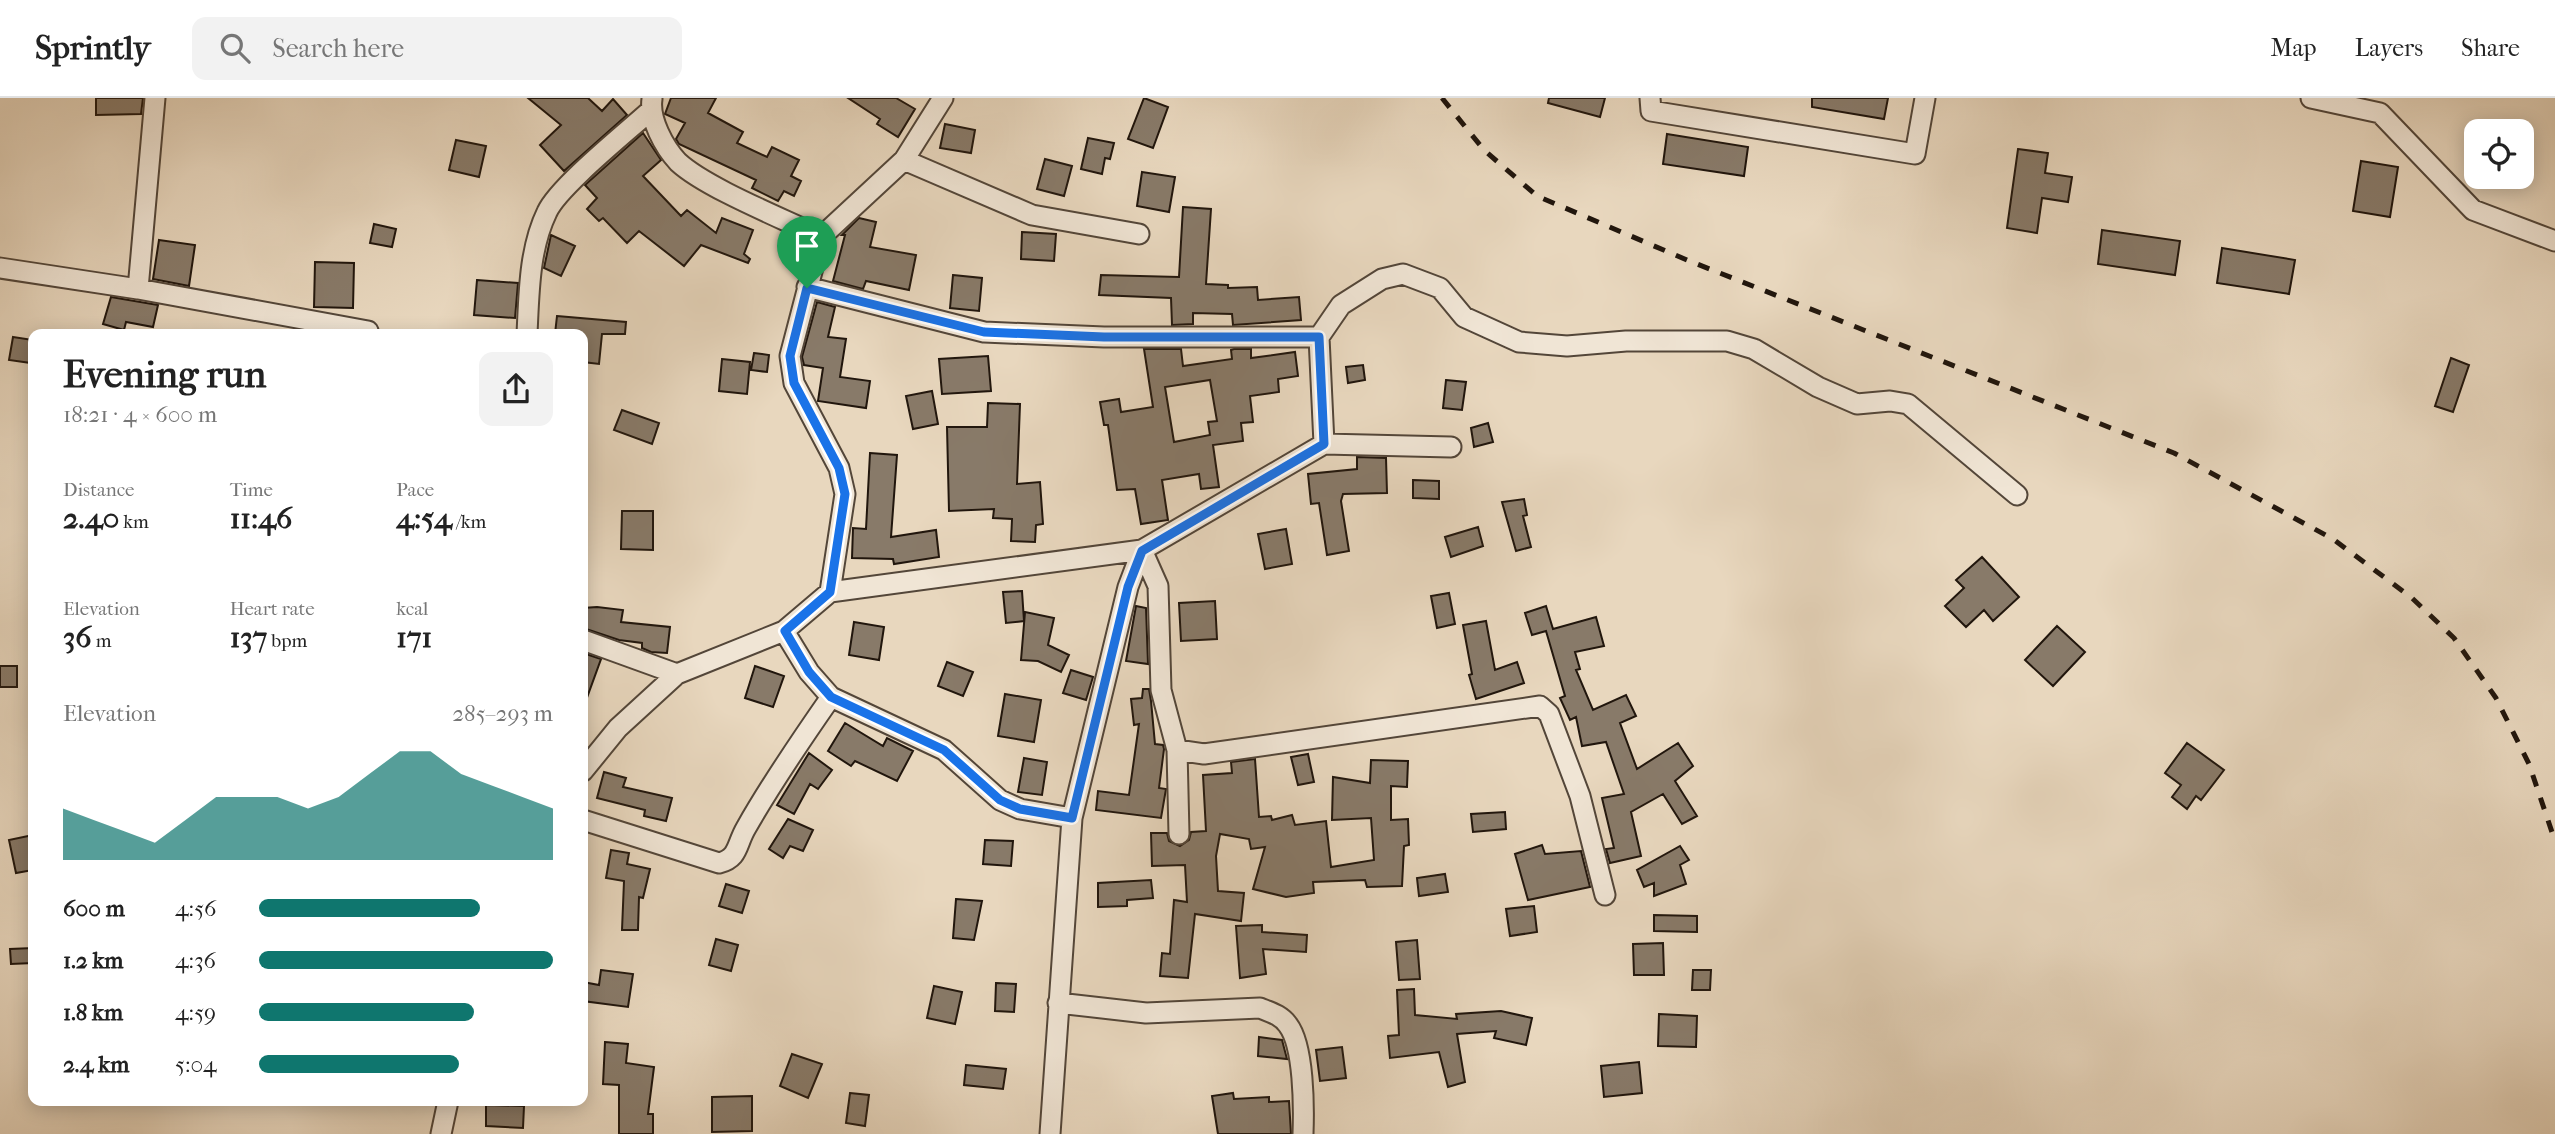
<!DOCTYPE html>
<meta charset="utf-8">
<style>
body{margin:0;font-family:"IM FELL French Canon",serif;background:#f2f2f2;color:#222;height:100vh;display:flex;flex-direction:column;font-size:26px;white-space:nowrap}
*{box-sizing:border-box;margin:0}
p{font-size:23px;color:#767676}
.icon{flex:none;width:38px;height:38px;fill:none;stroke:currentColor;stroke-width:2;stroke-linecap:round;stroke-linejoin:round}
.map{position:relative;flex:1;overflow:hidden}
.panel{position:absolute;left:28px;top:231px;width:560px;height:777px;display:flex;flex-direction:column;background:#fff;border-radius:14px;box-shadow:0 4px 18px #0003}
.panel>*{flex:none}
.tools{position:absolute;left:2464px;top:21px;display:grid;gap:14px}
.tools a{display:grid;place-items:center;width:70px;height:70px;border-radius:14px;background:#fff;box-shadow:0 4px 18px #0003;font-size:35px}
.pin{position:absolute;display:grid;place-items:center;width:60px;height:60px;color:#fff;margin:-72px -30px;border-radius:50% 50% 50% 0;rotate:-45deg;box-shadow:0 0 7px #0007}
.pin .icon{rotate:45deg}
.round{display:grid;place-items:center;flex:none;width:74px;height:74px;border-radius:14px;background:#f2f2f2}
.overview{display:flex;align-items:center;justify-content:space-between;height:119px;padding:0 35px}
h1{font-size:38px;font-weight:800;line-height:52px}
.metrics{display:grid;grid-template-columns:repeat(3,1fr);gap:10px;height:119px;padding:7px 35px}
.metrics div{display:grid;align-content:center}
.metrics b{font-size:30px;font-weight:800}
.metrics small{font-size:19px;font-weight:400}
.metrics p{font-size:19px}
.chart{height:196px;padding:14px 35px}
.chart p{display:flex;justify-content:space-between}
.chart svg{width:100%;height:126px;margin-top:7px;fill:#0f766e;opacity:.7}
ul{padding:0 35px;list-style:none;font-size:23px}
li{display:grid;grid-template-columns:112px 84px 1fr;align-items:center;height:52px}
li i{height:18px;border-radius:9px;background:#0f766e}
header{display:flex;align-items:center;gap:42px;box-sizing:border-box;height:98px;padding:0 35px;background:#fff;border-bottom:2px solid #e0e0e0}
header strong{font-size:33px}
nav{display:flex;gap:38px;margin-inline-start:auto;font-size:24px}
.search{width:490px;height:63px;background:#f2f2f2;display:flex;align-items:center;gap:18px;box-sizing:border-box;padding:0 24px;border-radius:14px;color:#767676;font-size:26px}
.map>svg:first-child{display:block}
</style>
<header>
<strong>Sprintly</strong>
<div class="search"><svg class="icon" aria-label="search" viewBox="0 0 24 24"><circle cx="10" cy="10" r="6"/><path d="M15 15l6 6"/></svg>Search here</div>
<nav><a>Map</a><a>Layers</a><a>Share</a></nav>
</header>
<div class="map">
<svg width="2555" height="1036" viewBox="0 0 2555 1036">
<rect width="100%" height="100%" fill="#e8d7be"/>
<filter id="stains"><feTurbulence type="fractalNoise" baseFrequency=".00286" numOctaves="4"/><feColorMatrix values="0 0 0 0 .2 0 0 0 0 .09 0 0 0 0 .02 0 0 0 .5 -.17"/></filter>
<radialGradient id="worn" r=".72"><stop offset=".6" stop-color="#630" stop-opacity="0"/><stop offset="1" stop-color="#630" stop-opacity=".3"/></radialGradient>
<path fill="#887a69" stroke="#21160d" stroke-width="2" fill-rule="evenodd" d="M96,0H143L141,16L96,17Z
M528,0H588L602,13L613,1L627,17L564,73L540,47L561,27Z
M671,0H716L708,15L743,34L737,45L767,59L772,49L799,62L791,78L801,83L794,98L784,93L778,103L752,90L756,82L679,46L676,41L685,25L665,16Z
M848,0H896L915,11L898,39L877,26L880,21Z
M1144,0L1168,9L1153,50L1128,41Z
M1549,0H1605L1600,19L1548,5Z
M1812,0H1888L1884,21L1812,9Z
M945,26L975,32L971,55L940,50Z
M643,35L661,62L643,78L681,118L687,112L716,135L722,120L753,132L744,156L750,161L748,165L701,147L684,168L639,133L627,145L603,120L599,123L587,111L597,100L585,87Z
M1667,36L1748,49L1744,78L1663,66Z
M1088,40L1114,45L1110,61L1105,60L1102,76L1081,71Z
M456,42L486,48L479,79L449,72Z
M2018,51L2048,55L2045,75L2072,79L2068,104L2042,100L2037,135L2007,130Z
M1045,61L1072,68L1064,98L1037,91Z
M2361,63L2398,69L2390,119L2353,113Z
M1142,74L1175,79L1169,114L1137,108Z
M1183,109L1211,111L1206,186L1228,187V190L1257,189L1258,202L1299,199L1301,222L1233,227L1232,216L1193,215V226L1172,227L1171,200L1099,197L1101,177L1179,179Z
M859,120L876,124L870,149L916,157L909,192L866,183L863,191L833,183L845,137H842Z
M374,126L396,131L392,149L370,145Z
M2102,132L2180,143L2175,177L2098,166Z
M1022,134L1056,136L1054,163L1021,161Z
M551,137L575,148L561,178L544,170Z
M159,142L195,147L189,188L153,181Z
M2222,150L2295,162L2289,196L2217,185Z
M315,164L354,165L353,210L314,209Z
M953,177L982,180L979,213L950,210Z
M477,182L518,185L515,220L474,217Z
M111,199L158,207L153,229L126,224L124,232L103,226Z
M817,204L835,209L828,239L846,241L840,279L870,283L866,310L818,303L823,270L804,267L802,259Z
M557,218L626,224L625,236H602L599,266L583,264V236H555Z
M13,239L33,242L31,265L9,262Z
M1144,251H1181L1183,268L1232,261L1231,252L1234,251H1251V260L1295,254L1298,278L1278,281L1279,294L1250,298L1253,324L1241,325L1243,343L1213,347L1219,389L1201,391L1199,376L1162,382L1168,422L1141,426L1135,391L1117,392L1108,327H1104L1100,304L1119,301L1121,314L1153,309ZM1210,282L1217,323L1208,324L1210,337L1174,344L1165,289Z
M754,255L769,257L767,274L751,272Z
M988,258L991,293L942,296L939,261Z
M2451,260L2469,267L2453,314L2435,308Z
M722,261L750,264L747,296L719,293Z
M1363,267L1365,282L1348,285L1346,269Z
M1446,282L1466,284L1462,312L1443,310Z
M932,293L938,326L913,331L906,298Z
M988,305L1020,306L1017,386L1040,384L1043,426L1036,427L1035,444L1011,443L1012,421L993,420L994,411L949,413L947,329H987Z
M622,312L659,325L652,346L614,332Z
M1488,325L1493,344L1474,349L1471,330Z
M870,355L897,357L891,439L936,432L939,459L894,466L893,461L852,460L853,430L866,431Z
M1357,359L1386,360L1387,395L1343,396L1341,403L1349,453L1327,457L1319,405L1311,406L1308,376L1357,371Z
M1413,382L1439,383V401L1413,400Z
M1524,401L1527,417L1523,418L1531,449L1516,453L1502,404Z
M622,413H653V452L621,451Z
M1478,429L1483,448L1451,459L1445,439Z
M1286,431L1292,466L1265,471L1258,436Z
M1982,459L2019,499L1993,523L1984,512L1966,529L1945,508L1964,490L1956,482Z
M1022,493L1024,523L1006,525L1003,494Z
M1449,495L1455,526L1437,530L1431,498Z
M1215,503L1217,541L1181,543L1179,505Z
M1136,508L1146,510L1148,566L1126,563Z
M1546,508L1553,531L1596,519L1604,548L1575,554L1580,571L1576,572L1593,612L1626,597L1636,618L1620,625L1637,671L1678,645L1693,668L1675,683L1697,718L1682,726L1663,696L1631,714L1641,758L1610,765L1606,751L1614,750L1602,700L1624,696L1606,644L1582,648L1576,619L1570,622L1560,600L1565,598L1546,533L1532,537L1525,515Z
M597,509L623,512L621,524L670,529L667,555L651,554L642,550V545L619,542L583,530V510Z
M1025,514L1054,520L1048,547L1069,557L1061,574L1038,563L1021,562Z
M1486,523L1495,572L1517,564L1524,585L1476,601L1469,577L1472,576L1463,527Z
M854,524L884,529L879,562L849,557Z
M2057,528L2085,554L2053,588L2025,562Z
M583,555L601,561L585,605L583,604Z
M947,564L973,574L963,598L938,588Z
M0,568H17V589H0Z
M755,568L784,578L773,609L745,600Z
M1071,572L1093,579L1086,602L1063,595Z
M1143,591H1149L1151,603L1155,646L1163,647L1164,651L1159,690L1166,691L1161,720L1096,712L1098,693L1129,697L1139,626L1134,627L1131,601L1142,600Z
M1005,596L1041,602L1034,644L998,638Z
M845,625L883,648L887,640L913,653L897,683L855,663L851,668L828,653Z
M2187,645L2224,672L2201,702L2196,698L2187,711L2172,699L2181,687L2165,675Z
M809,655L832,672L818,691L810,686L794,716L777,707Z
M1308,656L1314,684L1298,687L1291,659Z
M1024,660L1047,664L1042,697L1018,694Z
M1255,661L1259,719L1271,718L1272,722L1292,717L1295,727L1326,723L1331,769L1374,762L1371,720L1332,722L1333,679L1370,685L1371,662L1408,663L1407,689L1391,688V722L1408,721L1409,747L1404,748L1402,788L1367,789L1365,782L1313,784L1314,795L1286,799L1253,791L1265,749L1251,751L1249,741L1220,736L1216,758L1218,793L1244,795L1241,823L1195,816L1188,880L1160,878L1162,855L1170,856L1174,802L1187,804L1185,767L1152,768L1151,735H1167L1169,743L1180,748L1189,742L1191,734L1206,733L1203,677L1232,675L1231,664Z
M604,674L626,680L623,689L672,700L666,723L644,718L645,712L597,700Z
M1505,714L1506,731L1473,734L1471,716Z
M788,721L813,732L803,753L790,748L783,760L769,751Z
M33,737V772L16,775L9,742Z
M985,742L1013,743L1011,768L983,766Z
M1542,747L1545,756L1581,753L1590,789L1528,802L1515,756Z
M1680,748L1689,762L1680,767L1686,786L1654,798V785L1644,789L1637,772Z
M611,752L629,755L627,766L650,771L643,800L639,799L638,832H622L624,783L606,780Z
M1445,776L1448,794L1419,798L1417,780Z
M1151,782L1153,800L1127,802V808L1098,809V785Z
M726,786L749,793L742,815L719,808Z
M956,801L982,803L974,842L953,840Z
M1534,808L1537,834L1510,838L1506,811Z
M1654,817L1697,818V834L1654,833Z
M1262,827V834L1307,837L1306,854L1263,851L1266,876L1240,880L1236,828Z
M716,841L738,847L731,873L709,867Z
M1417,842L1420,881L1399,882L1396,844Z
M1663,845L1664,877H1634L1633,846Z
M33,850V865L11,866L10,851Z
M601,872L633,876L628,909L583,903V884L599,887Z
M1693,872H1711L1710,892H1692Z
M996,885L1016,886L1014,914L995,913Z
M934,888L962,894L955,926L927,920Z
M1414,891L1415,917L1457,921L1456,916L1501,913L1532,920L1526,947L1494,940L1496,933L1457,936L1465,984L1448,989L1439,954L1390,960L1388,938L1399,937L1397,892Z
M1659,916L1697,918L1696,949L1658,948Z
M1259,939L1282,942L1287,961L1258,958Z
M605,944L628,946L626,965L654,969L648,1016H653V1036H619V987L603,986Z
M1342,949L1346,980L1320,983L1316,952Z
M792,956L822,966L808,1000L780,988Z
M1639,964L1642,995L1604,999L1601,968Z
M966,967L1006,971L1003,991L964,987Z
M850,995L869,997L865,1028L846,1025Z
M1233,995L1234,1001L1269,999V1004L1289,1003L1291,1036H1218L1212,998Z
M752,998V1033L712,1034V999Z
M486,1007L524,1008L523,1030L486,1028Z"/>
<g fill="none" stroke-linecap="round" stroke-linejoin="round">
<defs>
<path id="street" d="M1650,0L1651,13L1915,56L1925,0
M2311,0L2380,15L2473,112L2555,143
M652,1C649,21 664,49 678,64C706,90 784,121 821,139
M904,62L1032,117L1139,136
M0,170L138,191L368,233
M807,189L984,234L1104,239H1319
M138,191L155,0
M527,236C529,196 529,151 547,114C558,89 628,33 651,12
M1324,346L1319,239L1341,207L1382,181L1403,176L1440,190L1464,219L1519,244L1567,248L1626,243H1727L1754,251L1818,289L1857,306L1890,303L1908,306L2017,397
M1142,452L1158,488L1161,592L1177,652L1179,736
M830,494L845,396L839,370L794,285L790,258L821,139L904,62L943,0
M784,533L809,574L831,599L944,652L1000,702L1020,711L1072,720
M583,542L677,576
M1177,652L1204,656L1540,608L1549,616L1580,698L1605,797
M583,673L618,630L677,576L784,533L830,494L1142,452L1324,346L1451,349
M583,722L719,765C739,760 736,747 746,730C772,684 801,642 831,599
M1058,905L1146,915L1260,910C1270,914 1281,917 1288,927C1304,948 1304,1009 1303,1036
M441,1036L448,1003
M1050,1036L1072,720L1128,489L1142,452"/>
</defs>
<use href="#street" stroke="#534639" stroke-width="23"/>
<use href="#street" stroke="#f0e5d5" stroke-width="19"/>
<path stroke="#21160d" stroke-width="5" stroke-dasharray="12 12" stroke-linecap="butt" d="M1442,0L1484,52L1537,98L1687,162L2174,355L2333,441L2412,500L2454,540L2496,600L2529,666L2555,743"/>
</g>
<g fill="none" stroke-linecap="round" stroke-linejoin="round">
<defs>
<path id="route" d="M807,190L984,234L1104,239H1319L1324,346L1142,453L1128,489L1072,720L1020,711L1000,702L944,652L831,599L809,574L785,533L830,494L845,396L839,370L794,285L790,258Z"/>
</defs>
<use href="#route" stroke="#fff" stroke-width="14"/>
<use href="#route" stroke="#1a73e8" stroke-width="9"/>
</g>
<rect width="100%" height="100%" filter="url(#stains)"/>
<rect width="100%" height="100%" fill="url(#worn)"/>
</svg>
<div class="tools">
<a><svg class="icon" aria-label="locate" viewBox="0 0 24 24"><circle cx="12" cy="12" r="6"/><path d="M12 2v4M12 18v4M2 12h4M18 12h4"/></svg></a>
</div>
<div class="pin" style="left:807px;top:190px;background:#1e9e55"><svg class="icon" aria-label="arrive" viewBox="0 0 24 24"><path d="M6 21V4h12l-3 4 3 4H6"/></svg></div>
<section class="panel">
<div class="overview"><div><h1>Evening run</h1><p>18:21 · 4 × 600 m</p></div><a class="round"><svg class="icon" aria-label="share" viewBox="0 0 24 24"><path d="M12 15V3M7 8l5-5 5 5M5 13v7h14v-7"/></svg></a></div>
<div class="metrics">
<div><p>Distance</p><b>2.40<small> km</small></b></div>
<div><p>Time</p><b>11:46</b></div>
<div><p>Pace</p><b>4:54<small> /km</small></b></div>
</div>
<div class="metrics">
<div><p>Elevation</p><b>36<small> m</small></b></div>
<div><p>Heart rate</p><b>137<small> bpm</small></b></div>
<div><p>kcal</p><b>171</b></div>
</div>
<div class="chart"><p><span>Elevation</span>285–293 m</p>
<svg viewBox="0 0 160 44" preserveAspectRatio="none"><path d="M0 44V26L10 30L20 34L30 38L40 30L50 22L60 22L70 22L80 26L90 22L100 14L110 6L120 6L130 14L140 18L150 22L160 26V44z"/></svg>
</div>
<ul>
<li><b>600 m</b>4:56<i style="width:75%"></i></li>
<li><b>1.2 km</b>4:36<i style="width:100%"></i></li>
<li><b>1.8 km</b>4:59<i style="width:73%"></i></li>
<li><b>2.4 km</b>5:04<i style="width:68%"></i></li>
</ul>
</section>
</div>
